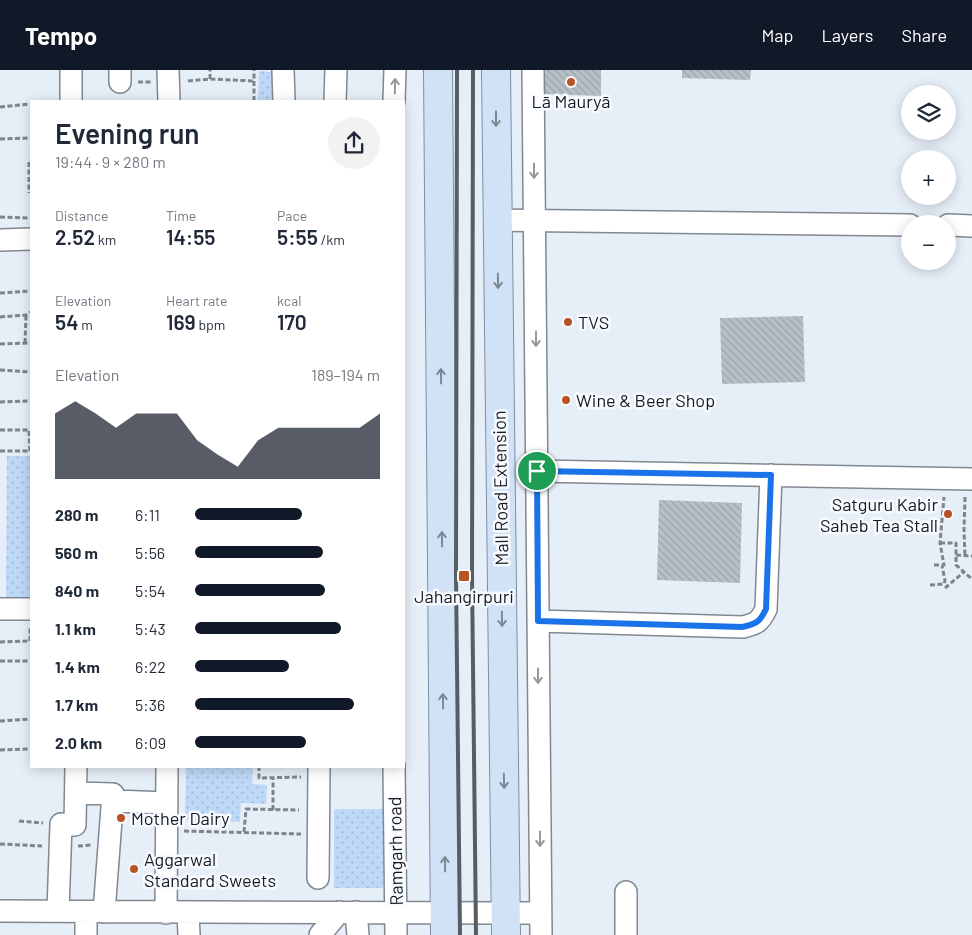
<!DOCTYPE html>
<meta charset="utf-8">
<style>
body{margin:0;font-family:Barlow,sans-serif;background:#f2f2f3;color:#1f2937;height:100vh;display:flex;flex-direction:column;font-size:19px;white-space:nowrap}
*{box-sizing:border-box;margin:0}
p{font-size:16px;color:#747a83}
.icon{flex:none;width:28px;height:28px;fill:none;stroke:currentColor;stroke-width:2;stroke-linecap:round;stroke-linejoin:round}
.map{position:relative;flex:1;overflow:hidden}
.details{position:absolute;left:30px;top:30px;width:375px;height:668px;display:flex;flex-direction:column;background:#fff;border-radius:0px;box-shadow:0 2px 12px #0003}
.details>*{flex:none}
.buttons{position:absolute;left:901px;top:15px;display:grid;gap:10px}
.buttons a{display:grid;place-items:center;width:55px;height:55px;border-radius:50%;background:#fff;box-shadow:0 2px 12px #0003;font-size:25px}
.pin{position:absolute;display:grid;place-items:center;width:42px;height:42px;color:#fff;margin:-21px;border:2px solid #fff;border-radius:50%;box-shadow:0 1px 5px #0007}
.round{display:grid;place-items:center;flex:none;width:52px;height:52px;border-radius:26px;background:#f2f2f3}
.headline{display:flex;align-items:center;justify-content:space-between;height:85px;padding:0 25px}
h1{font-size:28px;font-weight:600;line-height:38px}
.stats{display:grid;grid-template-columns:repeat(3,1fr);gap:8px;height:85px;padding:5px 25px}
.stats div{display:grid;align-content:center}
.stats b{font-size:21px;font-weight:600}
.stats small{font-size:14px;font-weight:400}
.stats p{font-size:14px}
.chart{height:140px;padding:10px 25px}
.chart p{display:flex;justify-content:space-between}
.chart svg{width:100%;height:90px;margin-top:5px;fill:#111827;opacity:.7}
ul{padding:0 25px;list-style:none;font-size:16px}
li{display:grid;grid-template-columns:80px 60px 1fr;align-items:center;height:38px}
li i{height:12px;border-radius:6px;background:#111827}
header{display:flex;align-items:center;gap:30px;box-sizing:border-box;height:70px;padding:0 25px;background:#111827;color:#fff}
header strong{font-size:24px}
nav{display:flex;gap:28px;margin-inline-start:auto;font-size:18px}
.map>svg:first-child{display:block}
</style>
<header>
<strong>Tempo</strong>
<nav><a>Map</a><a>Layers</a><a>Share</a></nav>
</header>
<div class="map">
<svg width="972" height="865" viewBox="0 0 972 865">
<defs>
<pattern id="park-dots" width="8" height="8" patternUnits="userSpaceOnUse" patternTransform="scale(1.25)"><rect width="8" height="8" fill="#bed8f7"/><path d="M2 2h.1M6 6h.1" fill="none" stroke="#a3b9d3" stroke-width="1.8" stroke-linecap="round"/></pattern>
<pattern id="building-back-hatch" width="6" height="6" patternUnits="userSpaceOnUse" patternTransform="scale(1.25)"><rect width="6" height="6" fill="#b7bfc8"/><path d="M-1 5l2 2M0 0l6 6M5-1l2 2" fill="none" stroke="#9da4ab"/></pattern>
</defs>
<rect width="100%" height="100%" fill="#e6eef8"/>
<path fill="url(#park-dots)" d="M259,1L272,2V31H258Z
M7,386H31V528H6Z
M186,696H253L252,714L267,715L266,734L241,733L240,752L185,750Z
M334,739H383V818H334Z"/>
<path fill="url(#building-back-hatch)" d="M541,0H601V26L541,24Z
M682,0H751L750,10L682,8Z
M803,246L805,312L722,314L720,248Z
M659,430L742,433L740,513L657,510Z"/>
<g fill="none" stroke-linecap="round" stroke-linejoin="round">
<defs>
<path id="minor" d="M71,0V31
M120,0V12
M168,0L169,31
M283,0L284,31
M533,0L541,865
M335,31L336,0
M394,31L395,0
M497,150L910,155
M948,155L972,156
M0,170L31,169
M537,401L972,409
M0,539H31
M538,551L743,557C756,554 760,552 766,539L771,405
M394,696L396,865
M76,723L113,724L104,842
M114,731L167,733
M318,808L319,696
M626,822V865
M0,841C180,843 360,842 540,843
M58,841L61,754L75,755L76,696
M188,842L189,865
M356,842L358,865
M166,843L167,696
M86,865V842
M320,865L339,842"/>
<path id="major" d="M438,0L445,865
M496,0L506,865"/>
</defs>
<use href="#minor" stroke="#808891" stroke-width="24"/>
<use href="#major" stroke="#7c8fa6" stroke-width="30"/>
<path stroke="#7e848b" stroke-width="3" stroke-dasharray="5 2.5" stroke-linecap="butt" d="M210,9V0
M188,11L210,9L254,11
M138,12H151
M254,31V0
M0,37L31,34
M0,69L31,68
M29,92V123
M0,147L29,148
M0,223L31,221
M0,247L26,245L31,242
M25,273L26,245
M0,274L31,273
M0,300L31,302
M0,332L31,331
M0,360H29L30,381
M0,381H31
M965,427L964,460L965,486
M940,473H956V495L972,509
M956,485L972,486
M934,495H944L940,473L944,427
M930,515L944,514L945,510L942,496
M945,518L964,502
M30,571V557
M0,572L31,571
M0,591H31
M0,651L31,649
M0,680L31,679
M259,696V708L301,707
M273,740V708
M19,751L43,753
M184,761L301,764
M244,762L246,739L299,740
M0,774L42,776
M78,776L92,775"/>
<use href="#minor" stroke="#fff" stroke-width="21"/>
<use href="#major" stroke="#d1e2f6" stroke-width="28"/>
<path stroke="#585d63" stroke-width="4" d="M457,0L456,506L460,865
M473,0L472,506L476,865"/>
</g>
<defs><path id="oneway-shaft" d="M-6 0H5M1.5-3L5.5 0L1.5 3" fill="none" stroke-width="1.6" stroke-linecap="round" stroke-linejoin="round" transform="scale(1.25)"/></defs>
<g stroke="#969899">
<use href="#oneway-shaft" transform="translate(395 16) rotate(-89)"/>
<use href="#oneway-shaft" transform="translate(534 101) rotate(90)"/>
<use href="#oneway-shaft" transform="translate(536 269) rotate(90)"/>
<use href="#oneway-shaft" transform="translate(538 606) rotate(90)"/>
<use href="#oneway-shaft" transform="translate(540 769) rotate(90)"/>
</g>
<g stroke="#7d8894">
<use href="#oneway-shaft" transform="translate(496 49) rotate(90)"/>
<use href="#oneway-shaft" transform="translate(498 211) rotate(89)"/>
<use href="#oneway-shaft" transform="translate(441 306) rotate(-91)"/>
<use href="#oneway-shaft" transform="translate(442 469) rotate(-91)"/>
<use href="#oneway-shaft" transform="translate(502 549) rotate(89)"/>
<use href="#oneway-shaft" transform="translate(443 631) rotate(-91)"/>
<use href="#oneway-shaft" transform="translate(504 711) rotate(89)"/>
<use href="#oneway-shaft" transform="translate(445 794) rotate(-91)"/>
</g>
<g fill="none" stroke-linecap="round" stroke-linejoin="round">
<defs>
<path id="route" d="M537,401L771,405L766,539C760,552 756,554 742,557L538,551Z"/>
</defs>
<use href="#route" stroke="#fff" stroke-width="10"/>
<use href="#route" stroke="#1a73e8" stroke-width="6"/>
</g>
<g fill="#b85323" stroke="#f7fbff" stroke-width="2">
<circle cx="571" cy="12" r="5"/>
<circle cx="568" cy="252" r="5"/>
<circle cx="566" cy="330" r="5"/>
<circle cx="948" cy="444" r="5"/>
<rect x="458" y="500" width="12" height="12" rx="2.5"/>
<circle cx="121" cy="748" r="5"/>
<circle cx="134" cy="799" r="5"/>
</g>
<g text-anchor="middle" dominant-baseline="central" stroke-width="5" stroke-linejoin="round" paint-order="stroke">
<g font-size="18" fill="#16191d" stroke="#f7fbff" text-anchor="start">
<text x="571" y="31" text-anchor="middle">Lā Mauryā</text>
<text x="578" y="252">TVS</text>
<text x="576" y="330">Wine &amp; Beer Shop</text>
<text x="938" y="434" text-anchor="end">Satguru Kabir<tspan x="938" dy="21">Saheb Tea Stall</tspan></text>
<text x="464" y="526" text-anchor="middle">Jahangirpuri</text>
<text x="131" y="748">Mother Dairy</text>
<text x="144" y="789">Aggarwal<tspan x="144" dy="21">Standard Sweets</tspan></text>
</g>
<g font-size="18" fill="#16191d" stroke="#f7fbff">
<text transform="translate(500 418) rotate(-91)">Mall Road Extension</text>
<text transform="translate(395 781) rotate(-91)">Ramgarh road</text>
</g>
</g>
</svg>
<div class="buttons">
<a><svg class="icon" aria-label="layers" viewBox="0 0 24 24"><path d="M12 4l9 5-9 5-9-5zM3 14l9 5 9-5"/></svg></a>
<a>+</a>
<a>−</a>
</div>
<div class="pin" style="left:537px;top:401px;background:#1e9e55"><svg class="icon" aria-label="arrive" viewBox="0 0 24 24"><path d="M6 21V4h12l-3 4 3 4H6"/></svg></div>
<section class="details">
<div class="headline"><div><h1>Evening run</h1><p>19:44 · 9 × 280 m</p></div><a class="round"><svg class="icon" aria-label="share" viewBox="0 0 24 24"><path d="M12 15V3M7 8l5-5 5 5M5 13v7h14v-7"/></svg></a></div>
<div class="stats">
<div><p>Distance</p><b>2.52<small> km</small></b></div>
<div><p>Time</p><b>14:55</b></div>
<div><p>Pace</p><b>5:55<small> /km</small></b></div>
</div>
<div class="stats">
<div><p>Elevation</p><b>54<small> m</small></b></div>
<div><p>Heart rate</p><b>169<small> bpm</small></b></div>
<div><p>kcal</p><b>170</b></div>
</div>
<div class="chart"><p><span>Elevation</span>189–194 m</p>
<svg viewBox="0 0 160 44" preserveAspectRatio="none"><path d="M0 44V12L10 6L20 12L30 19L40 12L50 12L60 12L70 25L80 32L90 38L100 25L110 19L120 19L130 19L140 19L150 19L160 12V44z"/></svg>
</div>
<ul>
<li><b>280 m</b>6:11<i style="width:58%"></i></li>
<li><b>560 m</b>5:56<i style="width:69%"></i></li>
<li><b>840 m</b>5:54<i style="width:70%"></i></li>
<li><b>1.1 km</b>5:43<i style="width:79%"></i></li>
<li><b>1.4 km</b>6:22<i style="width:51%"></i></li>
<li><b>1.7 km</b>5:36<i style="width:86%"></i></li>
<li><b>2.0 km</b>6:09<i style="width:60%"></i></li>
</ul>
</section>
</div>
